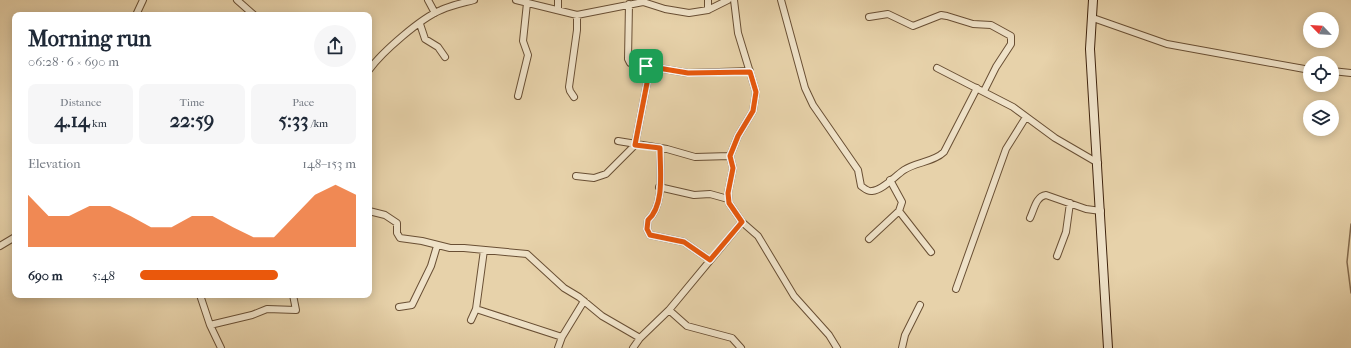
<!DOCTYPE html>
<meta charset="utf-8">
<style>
body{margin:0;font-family:"IM FELL French Canon",serif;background:#f6f6f7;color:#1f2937;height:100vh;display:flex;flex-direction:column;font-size:15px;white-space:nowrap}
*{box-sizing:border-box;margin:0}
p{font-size:13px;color:#747a83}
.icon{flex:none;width:22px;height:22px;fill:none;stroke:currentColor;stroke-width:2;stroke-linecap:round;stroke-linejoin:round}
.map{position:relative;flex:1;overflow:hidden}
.details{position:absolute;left:12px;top:12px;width:360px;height:286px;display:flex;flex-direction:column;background:#fff;border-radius:8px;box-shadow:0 2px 10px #0003}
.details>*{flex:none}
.needle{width:26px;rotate:295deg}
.tools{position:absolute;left:1303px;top:12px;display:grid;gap:8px}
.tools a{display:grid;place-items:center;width:36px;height:36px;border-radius:50%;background:#fff;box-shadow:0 2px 10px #0003;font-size:20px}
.pin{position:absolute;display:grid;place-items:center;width:34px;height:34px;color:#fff;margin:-17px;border-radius:8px;box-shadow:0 2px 6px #0006}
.round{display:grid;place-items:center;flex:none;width:42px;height:42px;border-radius:21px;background:#f6f6f7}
.overview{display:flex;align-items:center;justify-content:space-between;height:68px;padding:0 16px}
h1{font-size:22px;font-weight:700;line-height:30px}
.figures{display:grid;grid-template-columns:repeat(3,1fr);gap:6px;height:68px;padding:4px 16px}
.figures div{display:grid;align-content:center;border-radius:8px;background:#f6f6f7;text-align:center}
.figures b{font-size:20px;font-weight:700}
.figures small{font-size:11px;font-weight:400}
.figures p{font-size:11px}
.chart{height:112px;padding:8px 16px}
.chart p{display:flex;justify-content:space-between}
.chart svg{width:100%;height:72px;margin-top:4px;fill:#ea580c;opacity:.7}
ul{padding:0 16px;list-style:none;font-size:13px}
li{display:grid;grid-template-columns:64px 48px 1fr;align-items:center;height:30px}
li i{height:10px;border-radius:5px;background:#ea580c}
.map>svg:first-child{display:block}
</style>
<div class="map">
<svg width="1351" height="348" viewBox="0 0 1351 348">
<rect width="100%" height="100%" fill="#e7d2aa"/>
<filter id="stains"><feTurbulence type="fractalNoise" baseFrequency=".005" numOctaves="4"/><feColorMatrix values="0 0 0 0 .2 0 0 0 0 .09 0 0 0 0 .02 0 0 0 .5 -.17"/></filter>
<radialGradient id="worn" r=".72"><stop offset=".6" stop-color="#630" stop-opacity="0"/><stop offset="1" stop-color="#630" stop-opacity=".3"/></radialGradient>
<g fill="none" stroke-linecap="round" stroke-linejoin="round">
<path stroke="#82684b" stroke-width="1.5" d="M1351,224L1347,262L1351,293"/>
<defs>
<path id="street" d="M237,0L254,15
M428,0L435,13
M516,0L577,15L643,2L665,9L689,13L708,10L728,0
M708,0V10
M781,0L805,88L813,105L858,170L861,186C864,188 868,192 872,191C883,190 895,176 904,170C916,162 934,162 944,152L977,88
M629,4L628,59L630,63L646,66
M558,10V0
M136,15L143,0
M869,17L888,14L913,26L941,15L947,16L973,24L991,25L1011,36V44L996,67L984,91
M1093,18L1167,44L1310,70
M420,24L425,39L438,47L445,57
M937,68L1013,107L1055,138L1098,163
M369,70C382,52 421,18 441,10C452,5 463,3 474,0
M1332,71L1351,73
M518,96L528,55L523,41L527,3
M574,97L570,91L569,87L577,30V15
M618,141L667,149L695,157L730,156L738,136L753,111L756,92L738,33L734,0
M660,148C660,169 665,205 648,220L647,229L650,235L684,242L710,260
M730,156L733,168L728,193L729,203L742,222L758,236L794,296L829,335L837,348
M576,176L594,178L606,174L635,145L647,83L646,66L688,73L750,71
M659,187L694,195L710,194L728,199
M369,211L385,215L397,223V233L400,238L422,241L450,248H464L527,254L564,288L579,297L602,316L640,338
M899,211L931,252
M1030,218C1034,210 1036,196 1046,195L1086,209L1101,211
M869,239L899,211L902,202L890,180
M0,246L15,237
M1057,256L1066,232L1070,203
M956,289L1006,149L1026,117
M200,295L210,325L221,348
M399,307L412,305L431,266L437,246
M476,309L562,337
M669,310L687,326L732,338L741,348
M471,320L476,309L484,250
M210,325L252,315L267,309L296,310L293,295
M558,348L562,337L584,301
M633,348L640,338L669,310L742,222
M902,348L905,335L920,305"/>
<path id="secondary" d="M1093,0L1090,49L1108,348"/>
</defs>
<use href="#street" stroke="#694f34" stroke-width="8"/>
<use href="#secondary" stroke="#3f230d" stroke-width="10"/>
<use href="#street" stroke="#efe2c8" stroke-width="6"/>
<use href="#secondary" stroke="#efe2c8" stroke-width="8"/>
</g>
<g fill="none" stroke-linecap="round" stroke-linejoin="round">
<defs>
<path id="route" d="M646,66L688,73L750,72L756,92L753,111L738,136L730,156L733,168L728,193L729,203L742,222L710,260L684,242L650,235L647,229L648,220C665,205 660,170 660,148L635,145L647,83Z"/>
</defs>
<use href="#route" stroke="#fff" stroke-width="8"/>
<use href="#route" stroke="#ea580c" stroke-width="5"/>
</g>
<rect width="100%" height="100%" filter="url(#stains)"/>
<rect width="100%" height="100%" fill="url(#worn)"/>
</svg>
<div class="tools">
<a><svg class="needle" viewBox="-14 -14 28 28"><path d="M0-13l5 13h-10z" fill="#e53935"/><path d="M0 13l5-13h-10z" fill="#747a83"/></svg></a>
<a><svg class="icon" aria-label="locate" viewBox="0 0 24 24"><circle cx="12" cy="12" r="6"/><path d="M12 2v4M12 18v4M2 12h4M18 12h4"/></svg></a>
<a><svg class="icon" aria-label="layers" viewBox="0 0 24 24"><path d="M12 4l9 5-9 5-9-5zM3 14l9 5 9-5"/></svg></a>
</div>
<div class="pin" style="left:646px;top:66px;background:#1e9e55"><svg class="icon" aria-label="arrive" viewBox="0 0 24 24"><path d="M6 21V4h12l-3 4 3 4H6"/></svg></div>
<section class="details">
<div class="overview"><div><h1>Morning run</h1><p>06:28 · 6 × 690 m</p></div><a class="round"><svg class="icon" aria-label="share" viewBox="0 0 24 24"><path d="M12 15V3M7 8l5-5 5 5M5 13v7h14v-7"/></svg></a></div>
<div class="figures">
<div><p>Distance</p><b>4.14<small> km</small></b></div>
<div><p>Time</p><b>22:59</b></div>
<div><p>Pace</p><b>5:33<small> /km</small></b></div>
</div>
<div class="chart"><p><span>Elevation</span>148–153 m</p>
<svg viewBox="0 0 160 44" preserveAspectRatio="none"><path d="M0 44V12L10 25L20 25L30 19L40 19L50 25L60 32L70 32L80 25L90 25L100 32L110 38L120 38L130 25L140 12L150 6L160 12V44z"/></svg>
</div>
<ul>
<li><b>690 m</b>5:48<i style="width:64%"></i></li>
</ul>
</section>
</div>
